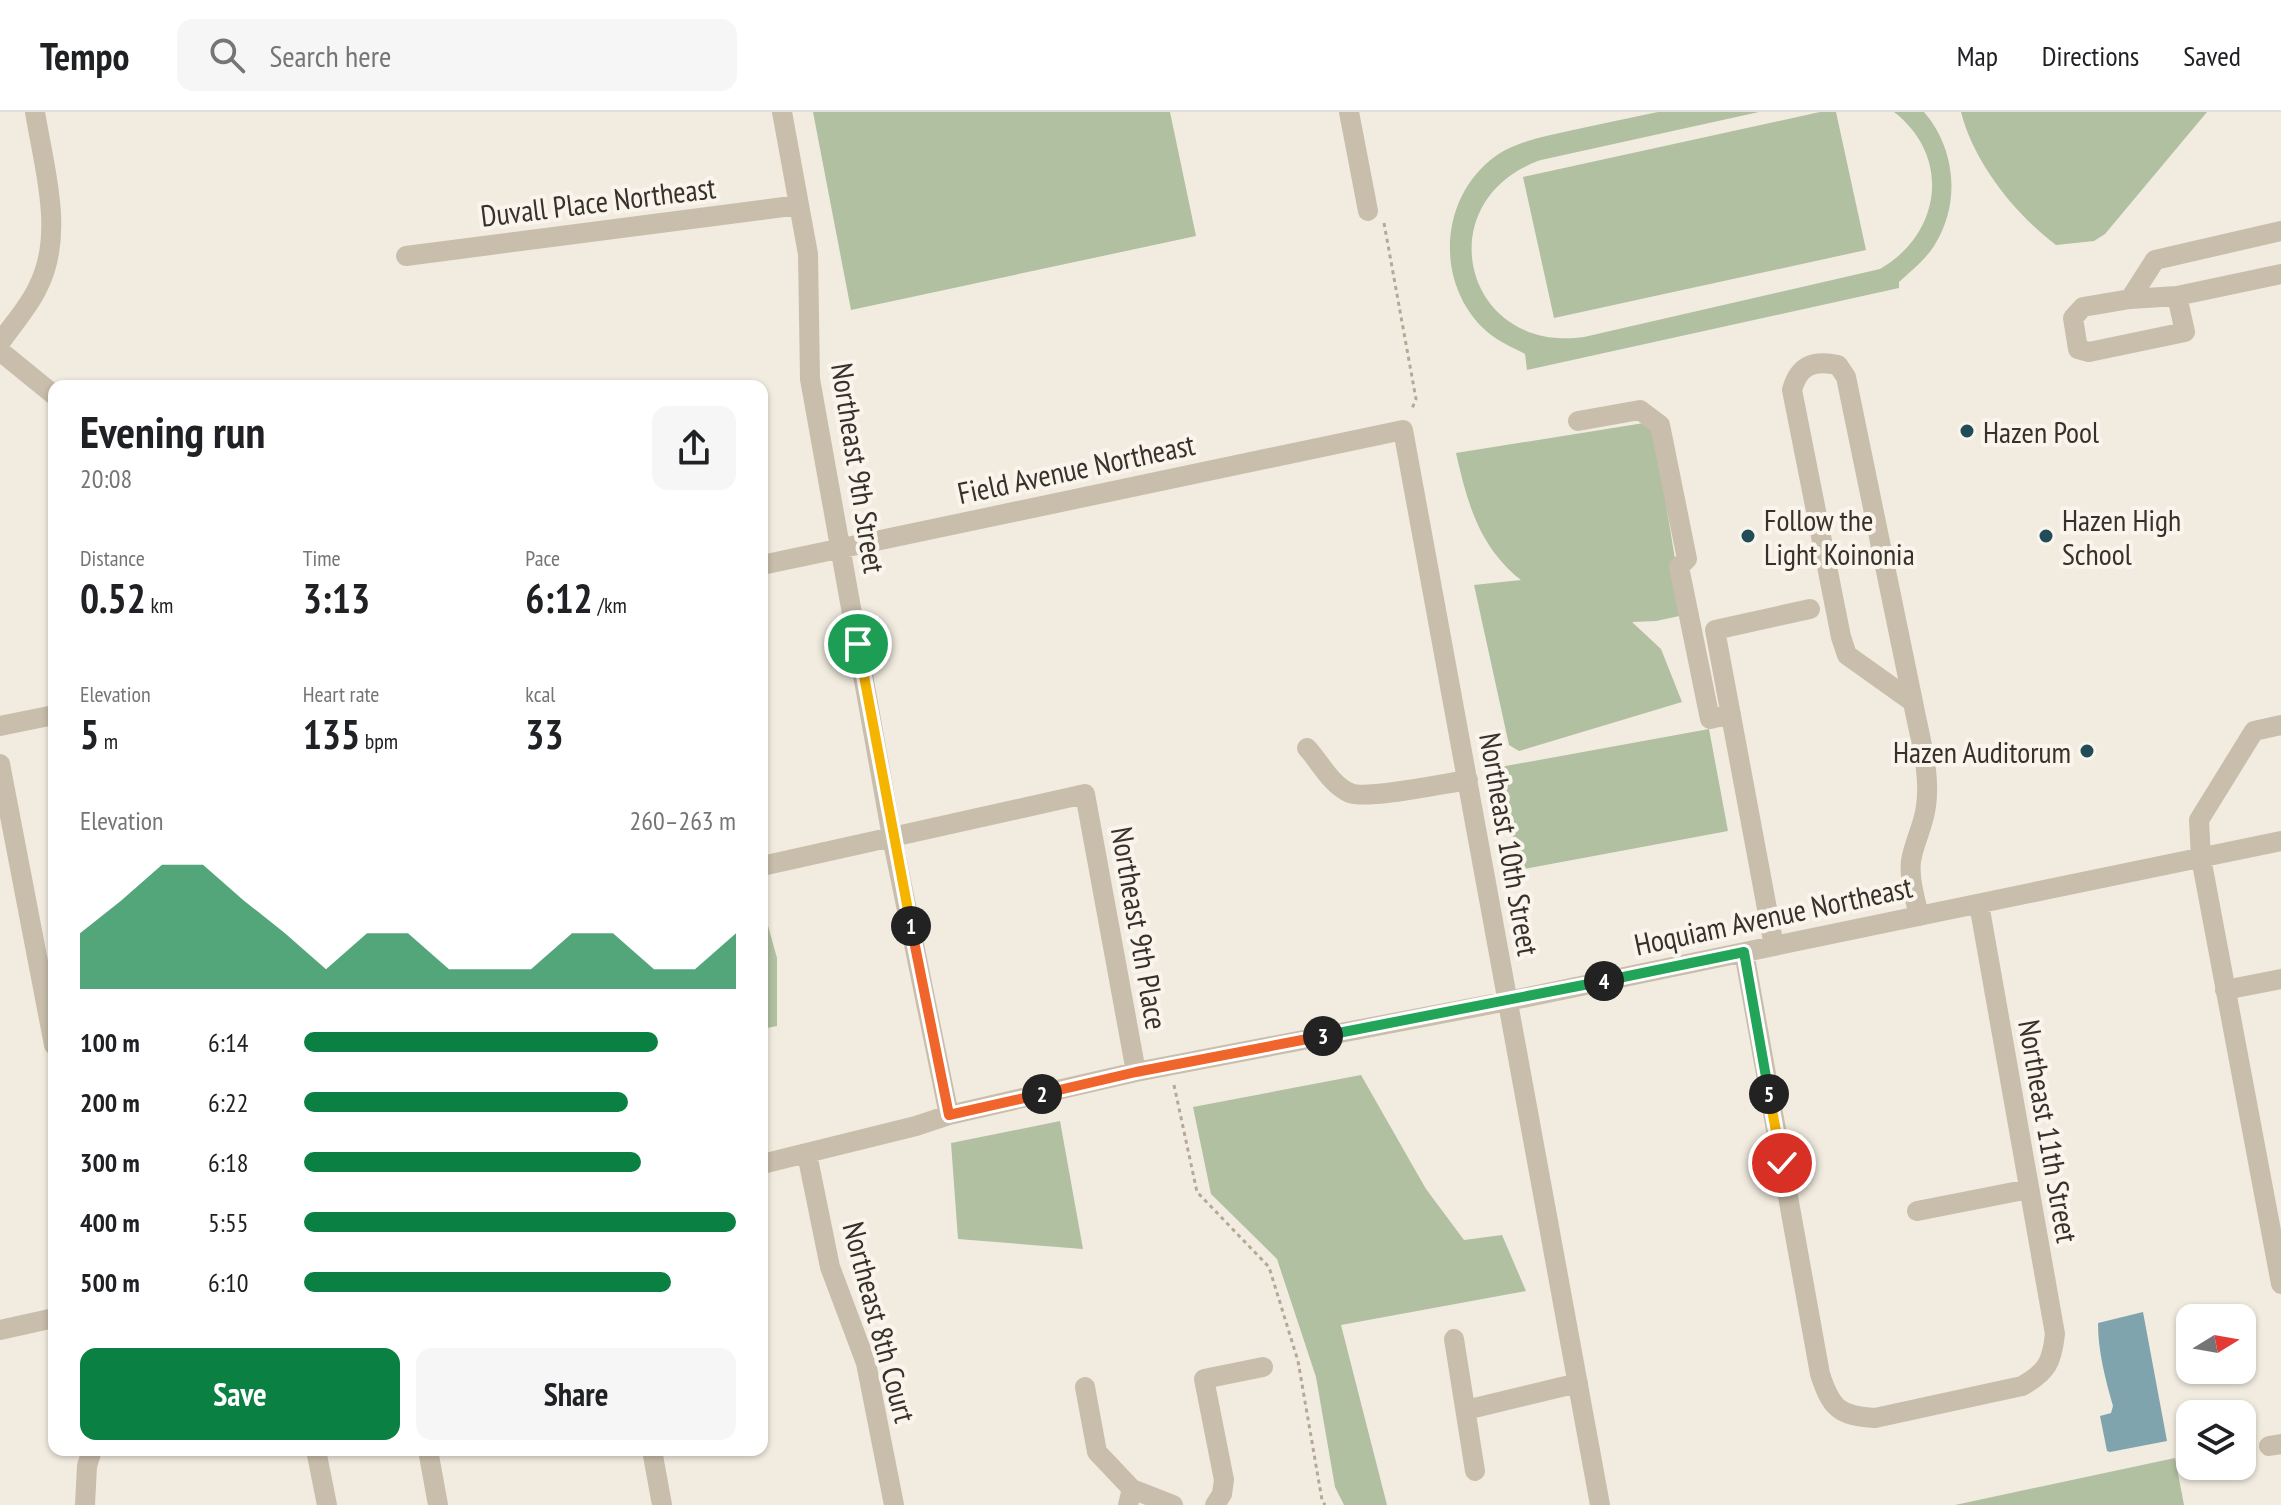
<!DOCTYPE html>
<meta charset="utf-8">
<style>
body{margin:0;font-family:"PT Sans Narrow",sans-serif;background:#f6f6f6;color:#202124;height:100vh;display:flex;flex-direction:column;font-size:30px;white-space:nowrap}
*{box-sizing:border-box;margin:0}
p{font-size:26px;color:#757577}
.icon{flex:none;width:44px;height:44px;fill:none;stroke:currentColor;stroke-width:2;stroke-linecap:round;stroke-linejoin:round}
.map{position:relative;flex:1;overflow:hidden}
.panel{position:absolute;left:48px;top:268px;width:720px;height:1076px;display:flex;flex-direction:column;background:#fff;border-radius:16px;box-shadow:0 2px 6px #0004}
.panel>*{flex:none}
.needle{width:52px;rotate:79deg}
.controls{position:absolute;left:2176px;top:1192px;display:grid;gap:16px}
.controls a{display:grid;place-items:center;width:80px;height:80px;border-radius:16px;background:#fff;box-shadow:0 2px 6px #0004;font-size:40px}
.pin{position:absolute;display:grid;place-items:center;width:68px;height:68px;color:#fff;margin:-34px;border:4px solid #fff;border-radius:50%;box-shadow:0 2px 8px #0007}
.km{position:absolute;width:40px;height:40px;margin:-20px;border-radius:50%;background:#222;color:#fff;font-size:22px;line-height:40px;text-align:center}
.round{display:grid;place-items:center;flex:none;width:84px;height:84px;border-radius:16px;background:#f6f6f6}
.overview{display:flex;align-items:center;justify-content:space-between;height:136px;padding:0 32px}
h1{font-size:44px;font-weight:700;line-height:60px}
.stats{display:grid;grid-template-columns:repeat(3,1fr);gap:12px;height:136px;padding:8px 32px}
.stats div{display:grid;align-content:center}
.stats b{font-size:40px;font-weight:700}
.stats small{font-size:22px;font-weight:400}
.stats p{font-size:22px}
.chart{height:224px;padding:16px 32px}
.chart p{display:flex;justify-content:space-between}
.chart svg{width:100%;height:144px;margin-top:8px;fill:#0b8043;opacity:.7}
.action{display:flex;gap:16px;margin-top:auto;padding:16px 32px}
.action a{flex:1;height:92px;border-radius:16px;background:#0b8043;color:#fff;font-size:32px;font-weight:700;line-height:92px;text-align:center}
.action a+a{background:#f6f6f6;color:#202124}
ul{padding:0 32px;list-style:none;font-size:26px}
li{display:grid;grid-template-columns:128px 96px 1fr;align-items:center;height:60px}
li i{height:20px;border-radius:10px;background:#0b8043}
header{display:flex;align-items:center;gap:48px;box-sizing:border-box;height:112px;padding:0 40px;background:#fff;border-bottom:2px solid #e0e0e0}
header strong{font-size:38px}
nav{display:flex;gap:44px;margin-inline-start:auto;font-size:28px}
.search{width:560px;height:72px;background:#f6f6f6;display:flex;align-items:center;gap:20px;box-sizing:border-box;padding:0 28px;border-radius:16px;color:#757577;font-size:30px}
.map>svg:first-child{display:block}
</style>
<header>
<strong>Tempo</strong>
<div class="search"><svg class="icon" aria-label="search" viewBox="0 0 24 24"><circle cx="10" cy="10" r="6"/><path d="M15 15l6 6"/></svg>Search here</div>
<nav><a>Map</a><a>Directions</a><a>Saved</a></nav>
</header>
<div class="map">
<svg width="2281" height="1393" viewBox="0 0 2281 1393">
<rect width="100%" height="100%" fill="#f2ece0"/>
<path fill="#b1c0a0" d="M813,0H1170L1196,124L851,198Z
M1658,0H1759L1541,48C1427,87 1462,242 1584,225L1880,157C1941,122 1952,45 1894,0H1924C1956,37 1961,92 1934,134C1924,149 1911,159 1899,170V176L1527,258L1525,242C1510,234 1495,228 1483,216C1434,168 1440,83 1497,43C1520,28 1547,24 1573,18C1601,12 1629,6 1658,0Z
M1820,0H1836L1866,138L1554,206L1523,65Z
M1961,0H2207L2105,122L2094,129L2056,133C2015,102 1974,51 1961,0Z
M1644,311L1654,317L1684,503L1656,509L1632,510L1661,537L1682,590L1519,639L1509,633L1474,473L1521,468C1479,435 1467,390 1456,341Z
M1709,617L1728,719L1519,758L1500,655Z
M762,792L777,846V914L762,917Z
M1361,963L1426,1077L1464,1128L1502,1123L1526,1179L1341,1213L1387,1393H1344L1335,1375L1316,1265L1277,1147L1211,1082L1193,995Z
M1060,1009L1083,1137L958,1127L951,1031Z
M2175,1346L2184,1393H1955Z"/>
<path fill="#80a4ad" d="M2143,1200L2167,1329L2110,1340L2107,1339L2100,1304L2111,1301L2113,1294C2105,1266 2098,1239 2098,1211Z"/>
<g fill="none" stroke-linecap="round" stroke-linejoin="round">
<path stroke="#b5a896" stroke-width="3" stroke-dasharray="4 4" stroke-linecap="butt" d="M1384,111L1416,287L1411,299
M1174,973L1197,1080L1269,1155L1298,1249L1322,1388L1325,1393"/>
<path stroke="#c9beac" stroke-width="20" d="M782,0L808,142L810,267L892,725L949,1003
M1349,0L1368,99
M406,144L799,93
M2177,184L2185,220L2089,240L2078,237L2073,206L2083,195L2130,187L2155,148L2281,119
M2130,187L2177,184L2281,162
M0,231C12,213 29,195 38,175C65,122 44,56 35,0
M0,239L54,283
M1578,309L1640,298L1660,313L1687,447L1679,455L1710,607L1731,602
M762,453L1403,318L1600,1393
M1913,590L1847,543L1841,525L1792,278C1799,253 1813,248 1838,253L1846,265L1913,590C1919,623 1931,660 1926,694C1924,713 1914,730 1911,749C1909,767 1915,786 1919,804
M2281,613L2254,619L2199,708L2201,746L2281,1172
M0,614L54,603
M1307,636C1320,650 1331,673 1350,681C1367,688 1446,671 1468,668
M0,652L54,933
M762,754L1085,682L1136,960
M1774,834L1715,518L1810,497
M1744,840L1820,1262C1831,1296 1839,1304 1875,1306L2022,1274C2047,1260 2052,1250 2055,1222L1979,792
M2225,878L2281,867
M807,1042L830,1155L866,1251L894,1393
M762,1052L916,1014L949,1003L1136,960L1508,889L2281,729
M1917,1099L2029,1077
M0,1218L54,1206
M1454,1227L1475,1359
M1085,1275L1097,1340L1132,1377L1128,1393
M1466,1298L1578,1271
M2269,1334L2281,1332
M316,1338L327,1393
M428,1338L438,1393
M652,1338L662,1393
M1132,1377L1173,1393
M85,1393L87,1354L92,1338
M1215,1393L1222,1382L1224,1368L1204,1267L1263,1255"/>
</g>
<g fill="none" stroke-linecap="round" stroke-linejoin="round">
<defs>
<path id="split-1" d="M858,532L911,814"/>
<path id="split-2" d="M911,814L949,1003L1042,982"/>
<path id="split-3" d="M1042,982L1136,960L1323,924"/>
<path id="split-4" d="M1323,924L1604,869"/>
<path id="split-5" d="M1604,869L1744,840L1769,982"/>
<path id="split-6" d="M1769,982L1782,1051"/>
</defs>
<use href="#split-1" stroke="#fff" stroke-width="16"/>
<use href="#split-2" stroke="#fff" stroke-width="16"/>
<use href="#split-3" stroke="#fff" stroke-width="16"/>
<use href="#split-4" stroke="#fff" stroke-width="16"/>
<use href="#split-5" stroke="#fff" stroke-width="16"/>
<use href="#split-6" stroke="#fff" stroke-width="16"/>
<use href="#split-1" stroke="#f5b400" stroke-width="10"/>
<use href="#split-2" stroke="#f0652b" stroke-width="10"/>
<use href="#split-3" stroke="#f0652b" stroke-width="10"/>
<use href="#split-4" stroke="#22a559" stroke-width="10"/>
<use href="#split-5" stroke="#22a559" stroke-width="10"/>
<use href="#split-6" stroke="#f5b400" stroke-width="10"/>
</g>
<g fill="#224c57" stroke="#f9f5ec" stroke-width="3">
<circle cx="1967" cy="319" r="8"/>
<circle cx="1748" cy="424" r="8"/>
<circle cx="2046" cy="424" r="8"/>
<circle cx="2087" cy="639" r="8"/>
</g>
<g text-anchor="middle" dominant-baseline="central" stroke-width="8" stroke-linejoin="round" paint-order="stroke">
<g font-size="30" fill="#38312b" stroke="#f9f5ec">
<text transform="translate(598 89) rotate(-7)">Duvall Place Northeast</text>
<text transform="translate(859 356) rotate(81)">Northeast 9th Street</text>
<text transform="translate(1076 356) rotate(-12)">Field Avenue Northeast</text>
<text transform="translate(1510 732) rotate(80)">Northeast 10th Street</text>
<text transform="translate(1773 803) rotate(-12)">Hoquiam Avenue Northeast</text>
<text transform="translate(1140 816) rotate(80)">Northeast 9th Place</text>
<text transform="translate(2049 1019) rotate(80)">Northeast 11th Street</text>
<text transform="translate(880 1210) rotate(75)">Northeast 8th Court</text>
</g>
<g font-size="30" fill="#38312b" stroke="#f9f5ec" text-anchor="start">
<text x="1983" y="319">Hazen Pool</text>
<text x="1764" y="407">Follow the<tspan x="1764" dy="34">Light Koinonia</tspan></text>
<text x="2062" y="407">Hazen High<tspan x="2062" dy="34">School</tspan></text>
<text x="2071" y="639" text-anchor="end">Hazen Auditorum</text>
</g>
</g>
</svg>
<div class="controls">
<a><svg class="needle" viewBox="-14 -14 28 28"><path d="M0-13l5 13h-10z" fill="#e53935"/><path d="M0 13l5-13h-10z" fill="#757577"/></svg></a>
<a><svg class="icon" aria-label="layers" viewBox="0 0 24 24"><path d="M12 4l9 5-9 5-9-5zM3 14l9 5 9-5"/></svg></a>
</div>
<div class="pin" style="left:858px;top:532px;background:#1e9e55"><svg class="icon" aria-label="arrive" viewBox="0 0 24 24"><path d="M6 21V4h12l-3 4 3 4H6"/></svg></div>
<div class="pin" style="left:1782px;top:1051px;background:#d93025"><svg class="icon" aria-label="check" viewBox="0 0 24 24"><path d="M5 12l5 5 9-10"/></svg></div>
<b class="km" style="left:911px;top:814px">1</b>
<b class="km" style="left:1042px;top:982px">2</b>
<b class="km" style="left:1323px;top:924px">3</b>
<b class="km" style="left:1604px;top:869px">4</b>
<b class="km" style="left:1769px;top:982px">5</b>
<section class="panel">
<div class="overview"><div><h1>Evening run</h1><p>20:08</p></div><a class="round"><svg class="icon" aria-label="share" viewBox="0 0 24 24"><path d="M12 15V3M7 8l5-5 5 5M5 13v7h14v-7"/></svg></a></div>
<div class="stats">
<div><p>Distance</p><b>0.52<small> km</small></b></div>
<div><p>Time</p><b>3:13</b></div>
<div><p>Pace</p><b>6:12<small> /km</small></b></div>
</div>
<div class="stats">
<div><p>Elevation</p><b>5<small> m</small></b></div>
<div><p>Heart rate</p><b>135<small> bpm</small></b></div>
<div><p>kcal</p><b>33</b></div>
</div>
<div class="chart"><p><span>Elevation</span>260–263 m</p>
<svg viewBox="0 0 160 44" preserveAspectRatio="none"><path d="M0 44V27L10 17L20 6L30 6L40 17L50 27L60 38L70 27L80 27L90 38L100 38L110 38L120 27L130 27L140 38L150 38L160 27V44z"/></svg>
</div>
<ul>
<li><b>100 m</b>6:14<i style="width:82%"></i></li>
<li><b>200 m</b>6:22<i style="width:75%"></i></li>
<li><b>300 m</b>6:18<i style="width:78%"></i></li>
<li><b>400 m</b>5:55<i style="width:100%"></i></li>
<li><b>500 m</b>6:10<i style="width:85%"></i></li>
</ul>
<div class="action"><a>Save</a><a>Share</a></div>
</section>
</div>
